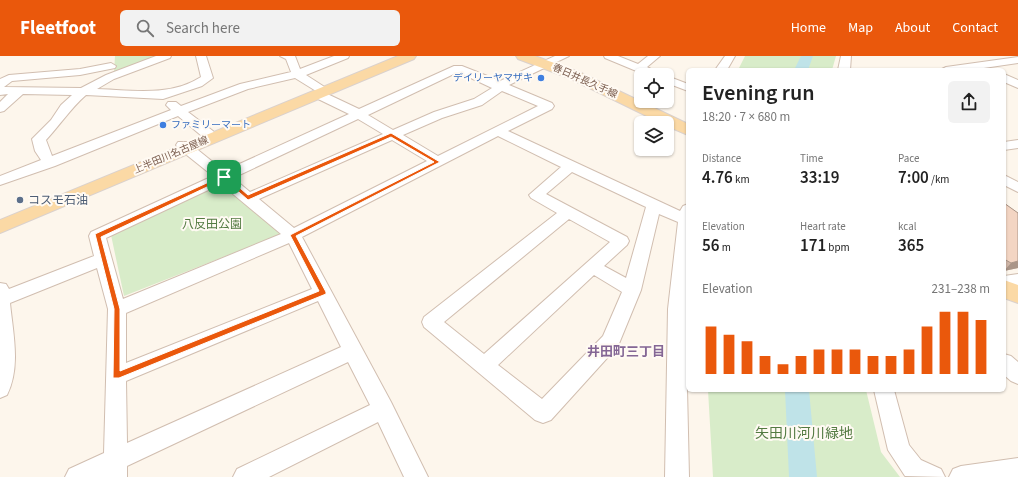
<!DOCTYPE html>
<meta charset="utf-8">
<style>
body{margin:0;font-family:"Source Sans 3","Noto Sans JP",sans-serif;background:#f2f2f2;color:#222;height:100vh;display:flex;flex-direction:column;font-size:15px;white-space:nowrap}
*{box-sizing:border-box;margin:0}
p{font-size:13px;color:#767676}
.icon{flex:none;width:22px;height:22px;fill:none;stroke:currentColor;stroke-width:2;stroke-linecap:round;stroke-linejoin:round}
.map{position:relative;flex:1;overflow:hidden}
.panel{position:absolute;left:686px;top:12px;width:320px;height:324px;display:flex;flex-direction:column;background:#fff;border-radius:6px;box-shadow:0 1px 3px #0004}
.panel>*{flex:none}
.buttons{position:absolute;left:634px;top:12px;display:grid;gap:8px}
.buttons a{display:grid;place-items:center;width:40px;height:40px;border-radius:6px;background:#fff;box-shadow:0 1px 3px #0004;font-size:20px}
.pin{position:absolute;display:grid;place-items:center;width:34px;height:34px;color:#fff;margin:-17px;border-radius:8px;box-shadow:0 2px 6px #0006}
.round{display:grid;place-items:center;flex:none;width:42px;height:42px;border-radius:6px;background:#f2f2f2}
.overview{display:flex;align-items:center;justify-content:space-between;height:68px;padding:0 16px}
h1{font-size:22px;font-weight:600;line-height:30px}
.stats{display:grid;grid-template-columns:repeat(3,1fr);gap:6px;height:68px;padding:4px 16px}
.stats div{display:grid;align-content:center}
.stats b{font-size:17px;font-weight:600}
.stats small{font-size:11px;font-weight:400}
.stats p{font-size:11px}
.chart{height:112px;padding:8px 16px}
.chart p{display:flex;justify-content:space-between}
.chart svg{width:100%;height:72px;margin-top:4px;stroke:#ea580c;stroke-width:6}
header{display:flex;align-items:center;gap:24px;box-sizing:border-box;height:56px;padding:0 20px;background:#ea580c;color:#fff}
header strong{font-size:19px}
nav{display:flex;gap:22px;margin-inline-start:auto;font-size:14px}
.search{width:280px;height:36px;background:#f2f2f2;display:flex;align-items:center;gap:10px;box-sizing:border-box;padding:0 14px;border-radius:6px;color:#767676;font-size:15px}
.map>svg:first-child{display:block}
</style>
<header>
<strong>Fleetfoot</strong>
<div class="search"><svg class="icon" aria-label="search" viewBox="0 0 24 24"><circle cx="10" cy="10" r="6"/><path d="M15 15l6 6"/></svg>Search here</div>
<nav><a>Home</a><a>Map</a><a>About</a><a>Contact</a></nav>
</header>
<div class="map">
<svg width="1018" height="421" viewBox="0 0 1018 421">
<rect width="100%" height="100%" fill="#fdf6ec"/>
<path fill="#d8ecc9" d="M115,0H157L119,16H114Z
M745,0H836L832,14H738Z
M222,125L282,178L124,240L111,179Z
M708,334H866L881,396L900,421H713Z"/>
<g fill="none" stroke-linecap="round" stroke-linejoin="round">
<path fill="#bfe3e8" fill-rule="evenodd" d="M801,0H813L808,14H794Z
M785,334H809L817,421H789Z"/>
<defs>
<path id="minor" d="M156,0H171L170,2L114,23L97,33C132,34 170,41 201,21L196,0H206L213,22L202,30L163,43L86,39C70,53 60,69 46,84L52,100L171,54L166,49L168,46H176L181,50L240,28L291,16L286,3L280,0H295L300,13L334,0H349L348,2L306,19L323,30L325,32L321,35L359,53L454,10H462L500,25L555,0H569L509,29L552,47L554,50L552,53L508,75L680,155L683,150L688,148L686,287L689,421H665L668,253L678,166L659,158L641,234L618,290L551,364L543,367L535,364L424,271L422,266L424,261L557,157L531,142L529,139L561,111L498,80L302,181L391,346L428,421H404L378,366L269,421H233L237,413L370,349L348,306L127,410V421H65L69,413L104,397L108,253L97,212L10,247C13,277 21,311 7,339L0,342V227L6,228L9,233L94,200L89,180L91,176L213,120L178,92L176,89L178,86H188L224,115L349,58L314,41L312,38L316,35L295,22L248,33L188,56L213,75L215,78L213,81H203L178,60L55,110L0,129V120L41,104L35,95L32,83L51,64L61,49L72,39L23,38L4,55L0,56V46L8,38L0,39V23L9,19L80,13L111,7L116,10L115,12L80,19L12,25L4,31L81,32L106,19ZM458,16L492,32L474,43L434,56L393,74L368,59ZM502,35L538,50L438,100L403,79L442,62L482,49ZM358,63L383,78L250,136L233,122ZM392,84L427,105L294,172L259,143ZM572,116L646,151L626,222L604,210L627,189L629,185L627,181L546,138ZM221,128L281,178L123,243L106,182ZM569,163L610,186L484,298L444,266ZM289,187L312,233L126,307V257ZM594,219L622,236L603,280L542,343L498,309ZM318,245L341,291L127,387L126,325Z
M604,0H618L638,8L648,0H660L647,11L662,19H646L605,2Z
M725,0H735L727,14H715Z
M841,0H851L850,14H838Z
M1018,1V7L970,14H940L946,11Z
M1004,18L1018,24V32L1004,26Z
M667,20L688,28V35L667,27Z
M1018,84V92L1004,94V86Z
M1004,119L1018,126V136L1004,129Z
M1018,218V230L1004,232V220Z
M1004,298L1011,300L1018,306V328L1011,325L1004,319Z
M874,334H894L909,389L921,404L941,413L945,421L905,420L888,394Z
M1018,402V421H949L953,413L961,410Z"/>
<path id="major" d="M398,0H416L414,3L0,177V164Z
M516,0H535L579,16L688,68V79L667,70V67H661L569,22L518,3Z
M1004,224L1018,229V247L1004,242Z"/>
</defs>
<use href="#minor" stroke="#d1beb0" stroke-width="2"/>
<use href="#major" stroke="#dad1cd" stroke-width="2"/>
<use href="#minor" fill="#fff" fill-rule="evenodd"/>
<use href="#major" fill="#fbd9a5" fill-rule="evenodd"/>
</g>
<path fill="#d1b7a8" d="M1004,147L1018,157V212L1004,215Z"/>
<path fill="#aa9588" d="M1018,205V212L1004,215L1011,207Z"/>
<path fill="#f3d5c3" stroke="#aa9588" d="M1004,147L1018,157V205L1011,207L1004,203Z"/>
<path fill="#ea580c" stroke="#fff" fill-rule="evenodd" d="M391,77L440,106L296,180L326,236V238L119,322H113L114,253L95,178L222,120H226L248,139ZM391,81L434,106L290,179L319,235L120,315V253L101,181L224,123L248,144Z"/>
<g fill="#3f7fe0" stroke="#fffaf3" stroke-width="1.5">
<circle cx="541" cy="22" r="4"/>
<circle cx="163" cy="69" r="4"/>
</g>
<circle fill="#5c6f8a" stroke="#fffaf3" stroke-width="1.5" cx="20" cy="144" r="4"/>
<g text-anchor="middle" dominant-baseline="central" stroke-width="4" stroke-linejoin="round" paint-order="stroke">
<g font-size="10" fill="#366cbe" stroke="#fffaf3" text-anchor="end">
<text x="533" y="22">デイリーヤマザキ</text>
<text x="171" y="69" text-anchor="start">ファミリーマート</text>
</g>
<g font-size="10" fill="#7a5c4d" stroke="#fffaf3">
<text transform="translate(585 25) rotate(24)">春日井長久手線</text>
<text transform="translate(171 99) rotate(-23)">上半田川名古屋線</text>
</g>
<g font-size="12" fill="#4e5e75" stroke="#fffaf3" text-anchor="start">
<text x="28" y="144">コスモ石油</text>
</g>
<g font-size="12" fill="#537a41" stroke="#fffaf3">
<text x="212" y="168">八反田公園</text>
</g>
<g font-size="13" font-weight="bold" fill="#846695" stroke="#fffaf3">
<text x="626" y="296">井田町三丁目</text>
</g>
<g font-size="14" fill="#537a41" stroke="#fffaf3">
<text x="804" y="378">矢田川河川緑地</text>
</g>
</g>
</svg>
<div class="buttons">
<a><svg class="icon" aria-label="locate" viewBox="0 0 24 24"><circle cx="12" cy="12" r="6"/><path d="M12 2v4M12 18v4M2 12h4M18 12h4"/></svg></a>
<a><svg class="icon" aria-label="layers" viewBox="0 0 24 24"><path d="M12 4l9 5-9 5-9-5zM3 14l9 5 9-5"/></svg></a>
</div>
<div class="pin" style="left:224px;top:121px;background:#1e9e55"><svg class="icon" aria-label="arrive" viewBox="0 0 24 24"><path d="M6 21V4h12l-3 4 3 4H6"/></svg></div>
<section class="panel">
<div class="overview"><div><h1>Evening run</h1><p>18:20 · 7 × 680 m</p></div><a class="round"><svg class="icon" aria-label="share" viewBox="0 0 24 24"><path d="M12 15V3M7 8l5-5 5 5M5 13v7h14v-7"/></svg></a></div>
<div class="stats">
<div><p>Distance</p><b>4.76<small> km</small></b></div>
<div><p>Time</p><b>33:19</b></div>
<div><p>Pace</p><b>7:00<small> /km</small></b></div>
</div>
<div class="stats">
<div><p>Elevation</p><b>56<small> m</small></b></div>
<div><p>Heart rate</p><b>171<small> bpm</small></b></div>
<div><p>kcal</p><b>365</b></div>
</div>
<div class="chart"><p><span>Elevation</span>231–238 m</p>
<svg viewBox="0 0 160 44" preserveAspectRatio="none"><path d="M5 44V15M15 44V20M25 44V24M35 44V33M45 44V38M55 44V33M65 44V29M75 44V29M85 44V29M95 44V33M105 44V33M115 44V29M125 44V15M135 44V6M145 44V6M155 44V11"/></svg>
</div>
</section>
</div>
